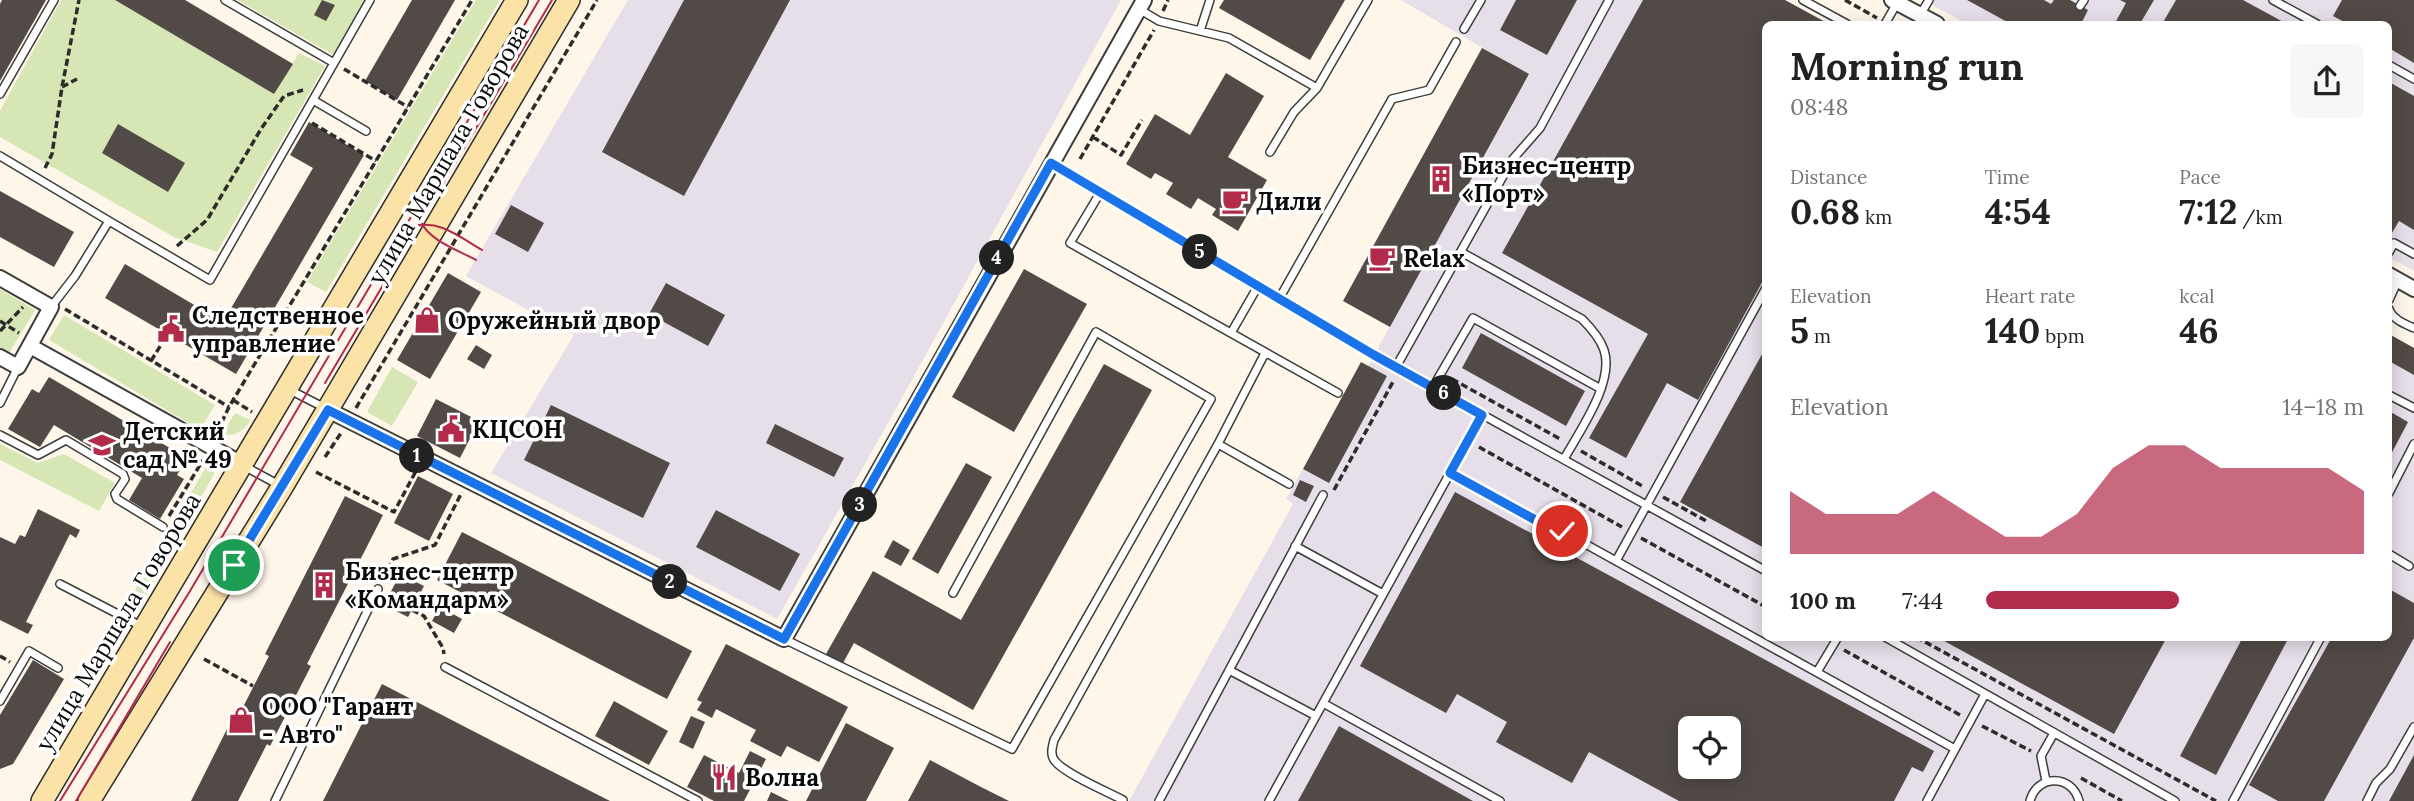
<!DOCTYPE html>
<meta charset="utf-8">
<style>
body{margin:0;font-family:Lora,serif;background:#f6f6f6;color:#222;height:100vh;display:flex;flex-direction:column;font-size:26px;white-space:nowrap}
*{box-sizing:border-box;margin:0}
p{font-size:23px;color:#767676}
.icon{flex:none;width:38px;height:38px;fill:none;stroke:currentColor;stroke-width:2;stroke-linecap:round;stroke-linejoin:round}
.map{position:relative;flex:1;overflow:hidden}
.side{position:absolute;left:1762px;top:21px;width:630px;height:620px;display:flex;flex-direction:column;background:#fff;border-radius:10px;box-shadow:0 4px 18px #0003}
.side>*{flex:none}
.buttons{position:absolute;left:1678px;top:716px;display:grid;gap:14px}
.buttons a{display:grid;place-items:center;width:63px;height:63px;border-radius:10px;background:#fff;box-shadow:0 4px 18px #0003;font-size:35px}
.pin{position:absolute;display:grid;place-items:center;width:60px;height:60px;color:#fff;margin:-30px;border:4px solid #fff;border-radius:50%;box-shadow:0 2px 7px #0007}
.km{position:absolute;width:35px;height:35px;margin:-18px;border-radius:50%;background:#222;color:#fff;font-size:19px;line-height:35px;text-align:center}
.round{display:grid;place-items:center;flex:none;width:74px;height:74px;border-radius:10px;background:#f6f6f6}
.overview{display:flex;align-items:center;justify-content:space-between;height:119px;padding:0 28px}
h1{font-size:38px;font-weight:700;line-height:52px}
.stats{display:grid;grid-template-columns:repeat(3,1fr);gap:10px;height:119px;padding:7px 28px}
.stats div{display:grid;align-content:center}
.stats b{font-size:35px;font-weight:700}
.stats small{font-size:19px;font-weight:400}
.stats p{font-size:19px}
.chart{height:196px;padding:14px 28px}
.chart p{display:flex;justify-content:space-between}
.chart svg{width:100%;height:126px;margin-top:7px;fill:#b22b4a;opacity:.7}
ul{padding:0 28px;list-style:none;font-size:23px}
li{display:grid;grid-template-columns:112px 84px 1fr;align-items:center;height:52px}
li i{height:18px;border-radius:9px;background:#b22b4a}
.map>svg:first-child{display:block}
</style>
<div class="map">
<svg width="2414" height="801" viewBox="0 0 2414 801">
<rect width="100%" height="100%" fill="#fef6e9"/>
<path fill="#e6dee9" fill-rule="evenodd" d="M628,0H1121L892,416L777,619L491,473L574,335L466,276Z
M1401,0H1785L1829,24H1766V637H2389V334L2414,348V801H1129L1293,504L1286,499L1303,469L1328,482L1368,366L1529,75ZM1690,728H1729V766H1690Z
M1923,0H2414V271L2389,257V24H1968Z"/>
<path fill="#d7e6b5" d="M61,0H115L274,94L299,53L325,66L217,252L174,237L0,137V111Z
M237,0H365L334,55Z
M476,0H500L326,292L307,282Z
M0,289L35,310L8,355L0,350Z
M64,315L215,405L200,430L49,340Z
M392,367L418,382L392,426L367,412Z
M235,413L251,420C243,431 236,437 222,434Z
M0,444L38,463L64,454L115,483L99,511L0,460Z
M210,460L213,464L214,474L138,610L127,604Z"/>
<path fill="#524a47" fill-rule="evenodd" d="M2,0H46L0,81V4Z
M115,0H185L293,64L274,94Z
M322,0L335,5L326,21L314,15Z
M412,0H455L397,100L365,81Z
M684,0H790L684,196L602,152Z
M1224,0H1345L1310,60L1219,8Z
M1516,0H1577L1547,55L1500,30Z
M1643,0H1785L1829,24H1766V275L1698,400L1667,383L1626,458L1589,438L1648,334L1502,253Z
M1967,0H2044L2051,4L2054,0H2070L2088,10L2082,22L2087,24H2011Z
M2120,0H2154L2141,22L2146,24L2115,23L2126,3Z
M2176,0H2243L2287,24H2162Z
M2342,0H2414V63L2389,48V24H2348L2333,16Z
M1482,48L1529,74L1390,327L1343,301Z
M1226,73L1264,96L1228,157L1267,180L1238,231L1212,215L1216,209L1198,198L1191,209L1166,194L1173,183L1155,173L1151,179L1126,164L1155,114L1190,135Z
M2389,82L2414,96V230L2399,221L2389,238Z
M309,122L364,155L236,374L105,298L125,264L223,322L313,168L290,155Z
M118,124L185,163L168,192L102,153Z
M0,191L74,232L54,267L0,237Z
M511,205L544,223L528,252L495,234Z
M1024,269L1087,304L1014,432L952,397Z
M448,273L481,292L430,379L397,360Z
M666,283L725,315L708,346L649,314Z
M1481,333L1585,391L1566,426L1462,368Z
M2389,334L2414,348V375L2389,361Z
M476,345L492,355L484,369L467,359Z
M1766,347V549L1680,502Z
M1361,362L1387,376L1329,483L1303,469Z
M1104,364L1152,390L973,710L854,643L843,663L826,654L873,571L961,620Z
M49,377L187,458L177,475L184,479L160,519L129,500L142,478L54,425L40,447L8,429L32,389L39,393Z
M436,399L479,421L460,458L417,436Z
M551,405L670,463L643,518L524,460Z
M2389,411L2408,422L2389,458Z
M775,424L844,458L834,477L766,443Z
M966,463L992,477L938,574L912,559Z
M418,476L453,494L429,541L394,523Z
M1300,480L1314,486L1306,502L1293,495Z
M1455,492L1934,751L1923,772L1912,767L1894,801H1679L1589,752L1572,783L1496,742L1507,722L1457,694L1446,713L1360,666ZM1690,728H1729V766H1690Z
M345,496L383,515L307,664L311,666L270,746L267,744L238,801H191L234,715L238,717L269,656L265,654Z
M38,509L80,530L76,538L70,534L26,622L33,625L28,634L0,620V537L15,544L20,535L25,537Z
M716,510L800,554L780,591L696,547Z
M462,532L692,651L667,699L437,580Z
M893,540L910,550L901,566L884,557Z
M400,574L424,586L408,617L384,605Z
M2389,589L2414,603V638L2324,801H2278L2249,785L2332,637H2389Z
M440,607L462,619L454,633L432,621Z
M1937,637H2167L2114,734Z
M2243,637H2289L2216,775L2180,756Z
M726,644L848,707L819,762L787,746L781,757L750,741L756,730L716,709L712,718L697,710L702,702L697,700Z
M33,660L64,679L13,764L0,769V715Z
M382,684L504,747L610,801H323Z
M614,701L668,731L649,765L595,736Z
M691,716L705,722L693,749L679,742Z
M846,723L894,748L866,801H806Z
M1339,726L1473,801H1298Z
M750,751L766,759L744,801H714L687,787L704,755L739,773Z
M2414,755V801H2389Z
M930,760L981,787L1009,801H908Z
M771,792L789,801H767Z"/>
<g fill="none" stroke-linecap="round" stroke-linejoin="round">
<defs>
<path id="service" d="M225,0L334,63
M1803,0L1847,24
M2273,0L2317,24
M2080,6L2084,0
M1139,9L1159,21L1229,38L1317,88
M1920,15L1929,0
M1885,24L1897,3
M1464,29L1481,0
M1200,31L1210,0
M2389,65L2414,79
M0,94L54,0
M313,100L366,131
M1270,152L1294,112L1317,88L1368,0
M0,156L109,221
M1052,164L1374,355L1766,571
M1100,193L1070,243L1338,393
M1461,252L1582,319C1591,328 1600,338 1604,350C1615,382 1579,432 1564,459
M2389,252L2394,243L2414,254
M1279,299L1392,99L1429,90L1456,42
M2389,300L2398,280
M51,307L75,276L109,221L210,280L370,0
M2389,309C2392,319 2405,324 2414,328
M1231,333L1258,286
M1396,367L1512,160L1540,128L1609,0
M1433,387L1473,318L1601,389
M288,389L327,409
M2389,395L2414,408
M0,403L18,367
M0,435L38,455L66,440L123,474L125,479L115,494L117,499L163,527
M1218,444L1289,484
M242,465L281,486
M1450,473L1540,522L1562,531L1955,749
M2389,493L2414,444
M1295,546L1383,594
M2389,554L2409,566
M1616,561L1766,288
M60,584L141,626
M1885,637L2175,801
M784,639L1012,749L1211,399L1096,332L953,593
M445,667L698,801
M1229,670L1316,716
M1817,672L1838,637
M0,701L29,651L58,668
M1323,703L1500,801
M2046,781L2041,756L2054,733
M1123,800C1108,792 1065,774 1055,761C1050,755 1052,748 1054,740L1218,444L1265,353
M275,801L378,589
M1159,801L1323,495
M1269,801L1482,415
M1927,801L1985,694
M2030,801C2037,774 2072,774 2079,801
M2233,801L2321,637
M2367,801L2376,783L2390,769L2414,727"/>
<path id="minor" d="M1892,0L1937,24
M2389,275L2414,289
M0,278L51,307L18,367L0,357
M30,346L242,464
M328,410L784,639L1144,0"/>
<path id="secondary" d="M42,801L517,0
M89,801L282,487L569,0"/>
</defs>
<use href="#service" stroke="#3d3d3d" stroke-width="10"/>
<use href="#minor" stroke="#3d3d3d" stroke-width="18"/>
<use href="#secondary" stroke="#2c2c2c" stroke-width="24"/>
<path stroke="#2c2c2c" stroke-width="3.5" stroke-dasharray="7 3.5" stroke-linecap="butt" d="M1845,0L1877,18
M1163,11L1168,0
M344,69L408,107
M62,87L77,79
M312,123L376,161
M1093,137L1121,155L1142,120
M1080,159L1154,30
M45,168L52,154L62,87L79,0
M177,246L207,220L261,129L284,96L303,90
M65,309L229,407
M0,321L19,333
M0,331L23,307
M151,361L167,335
M1452,379L1562,440
M233,400L252,412
M356,408L597,0
M217,432L229,407L472,0
M1479,447L1622,527
M1581,451L1644,487
M325,457L341,433
M316,472L394,512L416,471
M1334,490L1394,380
M1663,497L1708,522
M169,516L203,460
M1641,538L1766,607
M383,579L393,559L435,545L462,492
M412,610L424,616L443,648L444,654
M1916,637L2216,801
M1844,650L1960,715
M0,656L10,662
M204,659L253,686
M1982,726L2031,751
M2081,778L2122,801"/>
<use href="#service" stroke="#fff" stroke-width="7"/>
<use href="#minor" stroke="#fff" stroke-width="14"/>
<use href="#secondary" stroke="#fbe2a7" stroke-width="21"/>
<path stroke="#b22b4a" stroke-width="2" d="M421,222C430,241 458,250 476,260
M413,227C438,218 461,238 482,250
M325,383L552,0
M60,801L190,591L539,0
M76,801L170,642"/>
</g>
<g fill="none" stroke-linecap="round" stroke-linejoin="round">
<defs>
<path id="route" d="M234,565L328,410L784,639L1051,163L1374,355L1482,415L1450,473L1539,522L1562,531"/>
</defs>
<use href="#route" stroke="#fff" stroke-width="14"/>
<use href="#route" stroke="#1a73e8" stroke-width="9"/>
</g>
<defs>
<symbol id="building-bare" viewBox="-9 -9 18 18"><path d="M-4-6H4V6H1V3H-1V6H-4ZM-2.5-4.3h1.7v1.8h-1.7ZM.8-4.3h1.7v1.8H.8ZM-2.5-1h1.7V.8h-1.7ZM.8-1h1.7V.8H.8Z" fill="#b22b4a" stroke="#fff" stroke-width="2.5" paint-order="stroke"/></symbol>
<symbol id="cafe-bare" viewBox="-9 -9 18 18"><path d="M-5.5-4.5H6V0H3Q3 3.5 0 3.5H-2.5Q-5.5 3.5-5.5 0ZM3-3.2v2h1.7v-2ZM-6 4.5H4V6H-6Z" fill="#b22b4a" stroke="#fff" stroke-width="2.5" paint-order="stroke"/></symbol>
<symbol id="shop-bare" viewBox="-9 -9 18 18"><path d="M-5-2.5h2.3a2.7 3.5 0 0 1 5.4 0H5L5.5 6h-11ZM-1.5-2.5h3a1.5 2.3 0 0 0-3 0Z" fill="#b22b4a" stroke="#fff" stroke-width="2.5" paint-order="stroke"/></symbol>
<symbol id="civic-bare" viewBox="-9 -9 18 18"><path d="M-.6-6.5H3V-4.5H.6V-3L4-1V1h2V6H-6V1h2V-1L-.6-3ZM-1.2 2.5V6h2.4V2.5Z" fill="#b22b4a" stroke="#fff" stroke-width="2.5" paint-order="stroke"/></symbol>
<symbol id="school-bare" viewBox="-9 -9 18 18"><path d="M0-5L7-2L0 1L-7-2ZM-4 1L0 2.5L4 1V4Q0 6-4 4Z" fill="#b22b4a" stroke="#fff" stroke-width="2.5" paint-order="stroke"/></symbol>
<symbol id="restaurant-bare" viewBox="-9 -9 18 18"><path d="M-5-6h1v4h1v-4h1v4h1v-4h1v5L-1.5 .5V6h-2V.5L-5-1ZM5-6V6H3V1.5H1.5Q1.5-4 5-6Z" fill="#b22b4a" stroke="#fff" stroke-width="2.5" paint-order="stroke"/></symbol>
</defs>
<g fill-rule="evenodd">
<use href="#building-bare" x="1422" y="160" width="38" height="38"/>
<use href="#cafe-bare" x="1216" y="182" width="38" height="38"/>
<use href="#cafe-bare" x="1363" y="239" width="38" height="38"/>
<use href="#shop-bare" x="408" y="301" width="38" height="38"/>
<use href="#civic-bare" x="152" y="310" width="38" height="38"/>
<use href="#civic-bare" x="432" y="410" width="38" height="38"/>
<use href="#school-bare" x="83" y="426" width="38" height="38"/>
<use href="#building-bare" x="305" y="566" width="38" height="38"/>
<use href="#shop-bare" x="222" y="701" width="38" height="38"/>
<use href="#restaurant-bare" x="705" y="758" width="38" height="38"/>
</g>
<g text-anchor="middle" dominant-baseline="central" stroke-width="7" stroke-linejoin="round" paint-order="stroke">
<g font-size="24" fill="#0a0a0a" stroke="#fff">
<text transform="translate(448 154) rotate(-60)">улица Маршала Говорова</text>
<text transform="translate(118 622) rotate(-59)">улица Маршала Говорова</text>
</g>
<g font-size="24" font-weight="bold" fill="#0a0a0a" stroke="#fff" text-anchor="start">
<text x="1462" y="165">Бизнес-центр<tspan x="1462" dy="28">«Порт»</tspan></text>
<text x="1256" y="201">Дили</text>
<text x="1403" y="258">Relax</text>
<text x="192" y="315">Следственное<tspan x="192" dy="28">управление</tspan></text>
<text x="448" y="320">Оружейный двор</text>
<text x="472" y="429">КЦСОН</text>
<text x="123" y="431">Детский<tspan x="123" dy="28">сад № 49</tspan></text>
<text x="345" y="571">Бизнес-центр<tspan x="345" dy="28">«Командарм»</tspan></text>
<text x="262" y="706">ООО "Гарант<tspan x="262" dy="28">- Авто"</tspan></text>
<text x="745" y="777">Волна</text>
</g>
</g>
</svg>
<div class="buttons">
<a><svg class="icon" aria-label="locate" viewBox="0 0 24 24"><circle cx="12" cy="12" r="6"/><path d="M12 2v4M12 18v4M2 12h4M18 12h4"/></svg></a>
</div>
<div class="pin" style="left:234px;top:565px;background:#1e9e55"><svg class="icon" aria-label="arrive" viewBox="0 0 24 24"><path d="M6 21V4h12l-3 4 3 4H6"/></svg></div>
<div class="pin" style="left:1562px;top:531px;background:#d93025"><svg class="icon" aria-label="check" viewBox="0 0 24 24"><path d="M5 12l5 5 9-10"/></svg></div>
<b class="km" style="left:417px;top:456px">1</b>
<b class="km" style="left:670px;top:582px">2</b>
<b class="km" style="left:860px;top:505px">3</b>
<b class="km" style="left:997px;top:258px">4</b>
<b class="km" style="left:1200px;top:252px">5</b>
<b class="km" style="left:1444px;top:393px">6</b>
<section class="side">
<div class="overview"><div><h1>Morning run</h1><p>08:48</p></div><a class="round"><svg class="icon" aria-label="share" viewBox="0 0 24 24"><path d="M12 15V3M7 8l5-5 5 5M5 13v7h14v-7"/></svg></a></div>
<div class="stats">
<div><p>Distance</p><b>0.68<small> km</small></b></div>
<div><p>Time</p><b>4:54</b></div>
<div><p>Pace</p><b>7:12<small> /km</small></b></div>
</div>
<div class="stats">
<div><p>Elevation</p><b>5<small> m</small></b></div>
<div><p>Heart rate</p><b>140<small> bpm</small></b></div>
<div><p>kcal</p><b>46</b></div>
</div>
<div class="chart"><p><span>Elevation</span>14–18 m</p>
<svg viewBox="0 0 160 44" preserveAspectRatio="none"><path d="M0 44V22L10 30L20 30L30 30L40 22L50 30L60 38L70 38L80 30L90 14L100 6L110 6L120 14L130 14L140 14L150 14L160 22V44z"/></svg>
</div>
<ul>
<li><b>100 m</b>7:44<i style="width:51%"></i></li>
</ul>
</section>
</div>
